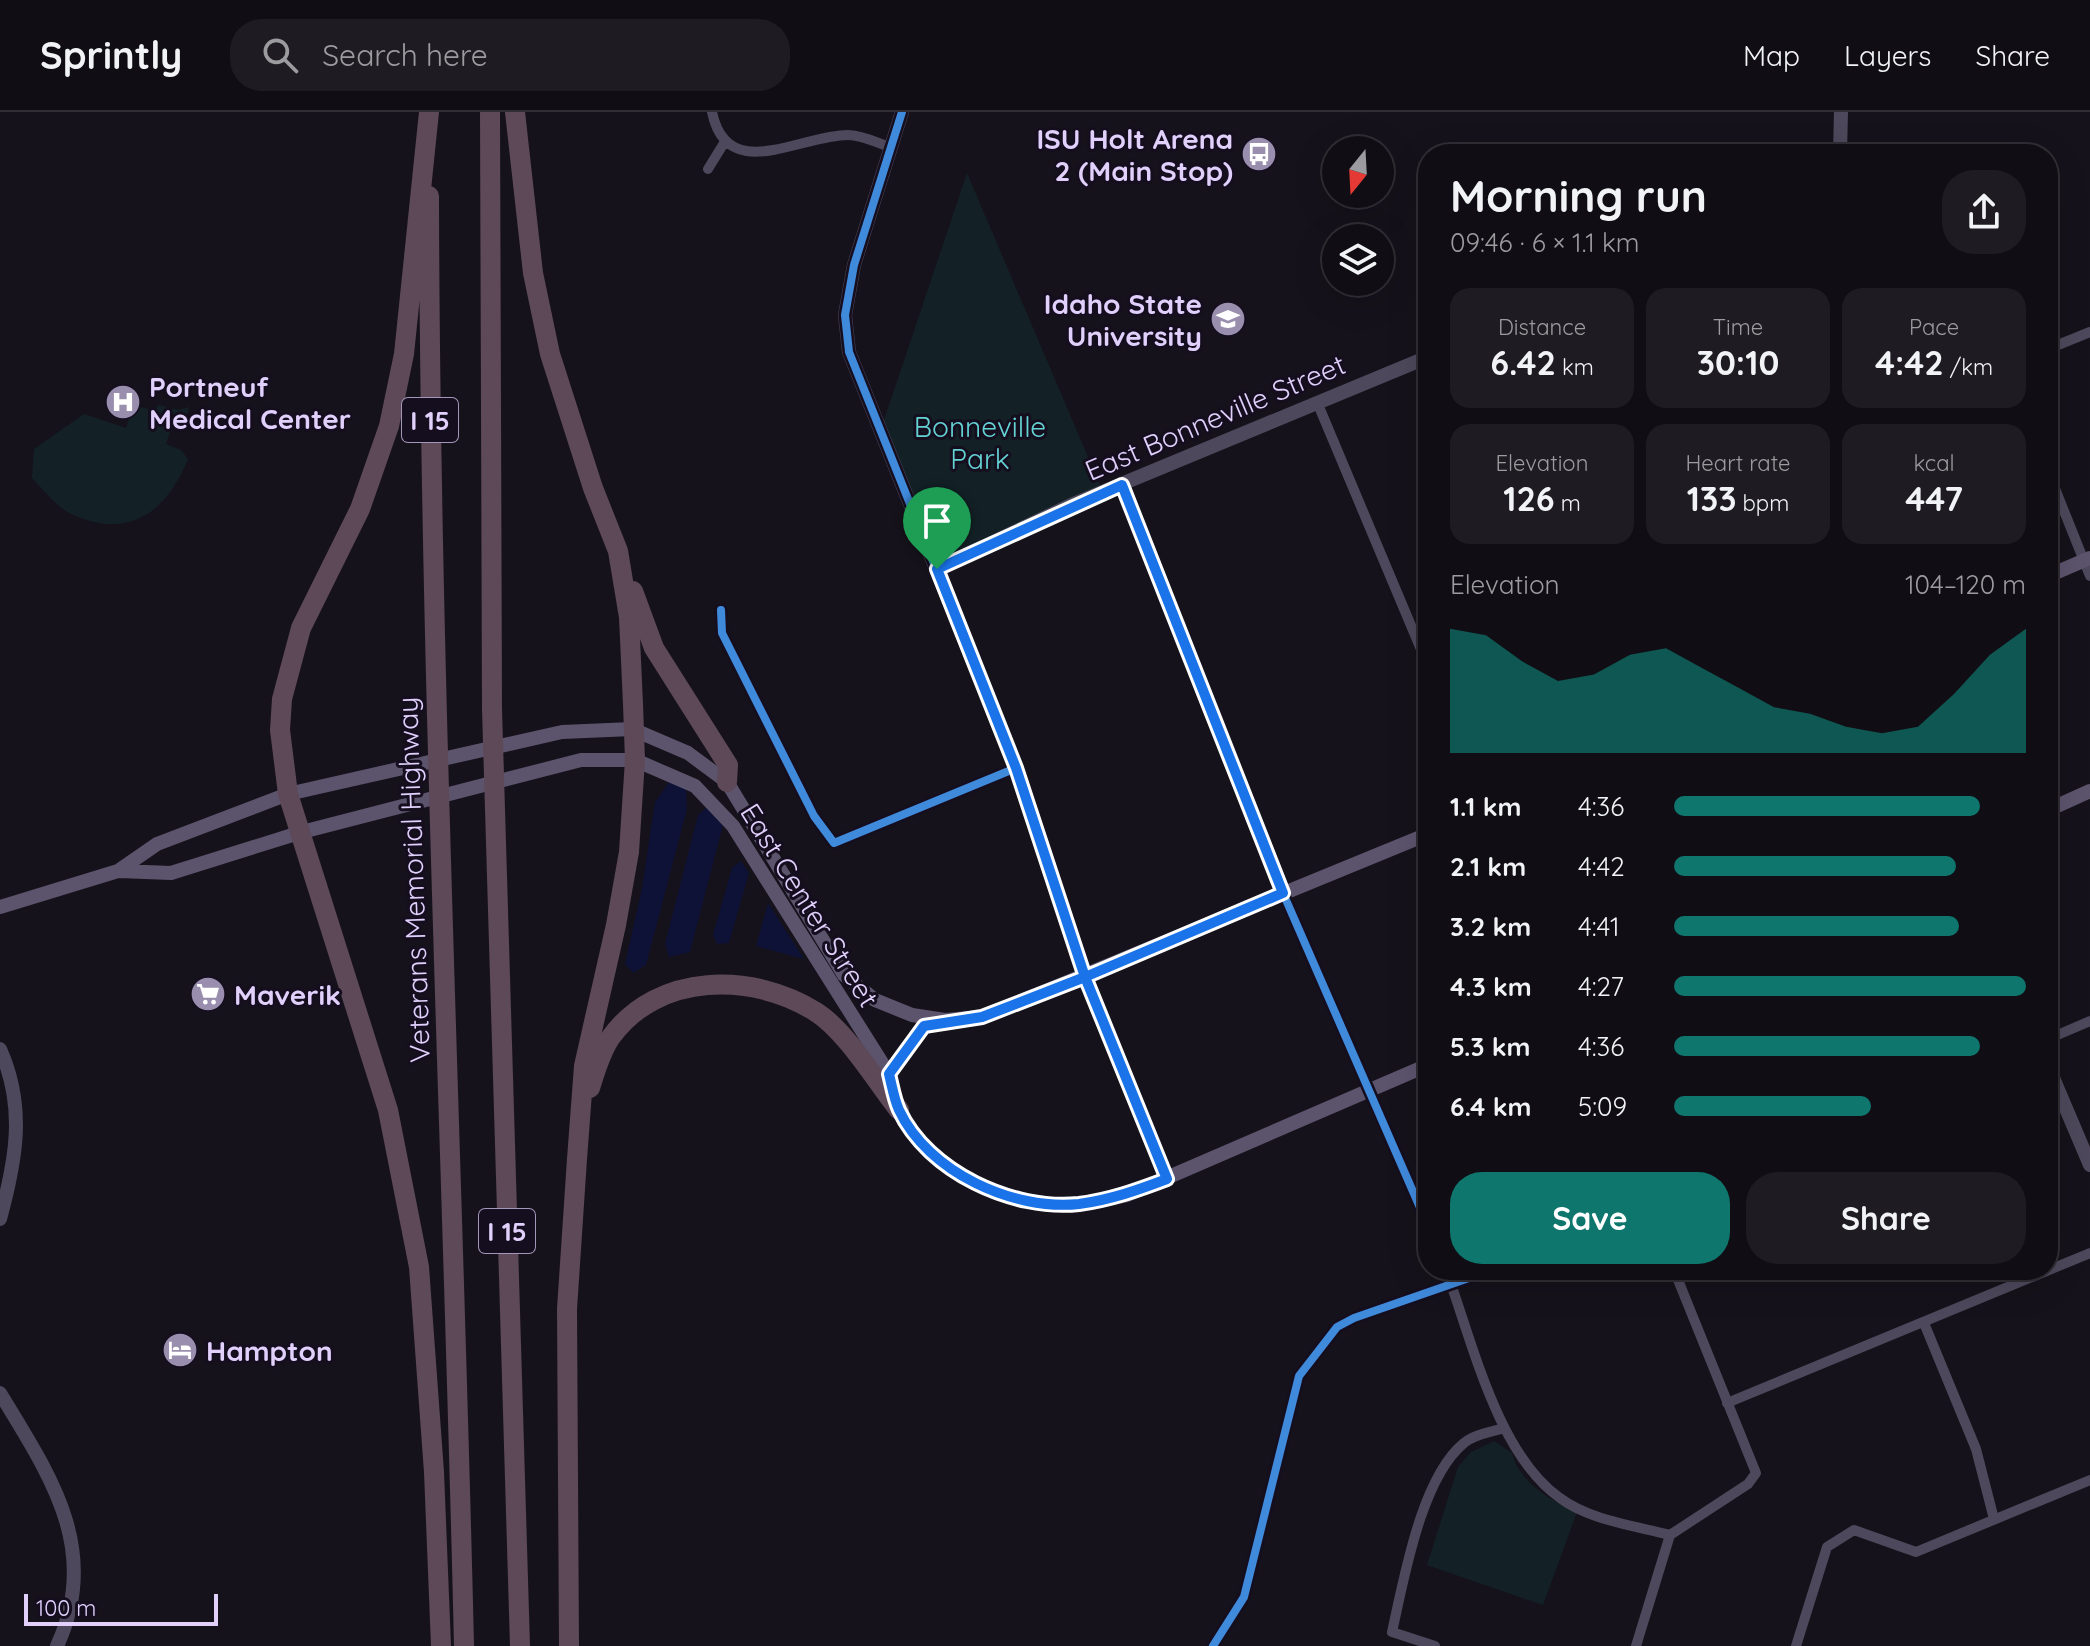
<!DOCTYPE html>
<meta charset="utf-8">
<style>
body{margin:0;font-family:Quicksand,sans-serif;background:#1e1c22;color:#f1f3f6;height:100vh;display:flex;flex-direction:column;font-size:30px;white-space:nowrap}
*{box-sizing:border-box;margin:0}
p{font-size:26px;color:#9c9ca0}
.icon{flex:none;width:44px;height:44px;fill:none;stroke:currentColor;stroke-width:2;stroke-linecap:round;stroke-linejoin:round}
.map{position:relative;flex:1;overflow:hidden}
.drawer{position:absolute;left:1418px;top:32px;width:640px;height:1136px;display:flex;flex-direction:column;background:#100e14;border-radius:32px;box-shadow:0 8px 32px #0002,0 0 0 2px #302e34}
.drawer>*{flex:none}
.needle{width:52px;rotate:198deg}
.controls{position:absolute;left:1322px;top:24px;display:grid;gap:16px}
.controls a{display:grid;place-items:center;width:72px;height:72px;border-radius:50%;background:#100e14;box-shadow:0 8px 32px #0002,0 0 0 2px #302e34;font-size:40px}
.scale{position:absolute;left:24px;bottom:20px;width:194px;box-sizing:border-box;padding-left:8px;border:4px solid #e0d0fb;border-top:0;font-size:22px;line-height:28px;white-space:nowrap;color:#e0d0fb;-webkit-text-stroke:6px #150e1f;paint-order:stroke}
.pin{position:absolute;display:grid;place-items:center;width:68px;height:68px;color:#fff;margin:-82px -34px;border-radius:50% 50% 50% 0;rotate:-45deg;box-shadow:0 0 8px #0007}
.pin .icon{rotate:45deg}
.round{display:grid;place-items:center;flex:none;width:84px;height:84px;border-radius:32px;background:#1e1c22}
.overview{display:flex;align-items:center;justify-content:space-between;height:136px;padding:0 32px}
h1{font-size:44px;font-weight:700;line-height:60px}
.figures{display:grid;grid-template-columns:repeat(3,1fr);gap:12px;height:136px;padding:8px 32px}
.figures div{display:grid;align-content:center;border-radius:20px;background:#1e1c22;text-align:center}
.figures b{font-size:34px;font-weight:700}
.figures small{font-size:22px;font-weight:400}
.figures p{font-size:22px}
.chart{height:224px;padding:16px 32px}
.chart p{display:flex;justify-content:space-between}
.chart svg{width:100%;height:144px;margin-top:8px;fill:#0f766e;opacity:.7}
.action{display:flex;gap:16px;margin-top:auto;padding:16px 32px}
.action a{flex:1;height:92px;border-radius:32px;background:#0f766e;color:#fff;font-size:32px;font-weight:700;line-height:92px;text-align:center}
.action a+a{background:#1e1c22;color:#f1f3f6}
ul{padding:0 32px;list-style:none;font-size:26px}
li{display:grid;grid-template-columns:128px 96px 1fr;align-items:center;height:60px}
li i{height:20px;border-radius:10px;background:#0f766e}
header{display:flex;align-items:center;gap:48px;box-sizing:border-box;height:112px;padding:0 40px;background:#100e14;border-bottom:2px solid #302e34}
header strong{font-size:38px}
nav{display:flex;gap:44px;margin-inline-start:auto;font-size:28px}
.search{width:560px;height:72px;background:#1e1c22;display:flex;align-items:center;gap:20px;box-sizing:border-box;padding:0 28px;border-radius:32px;color:#9c9ca0;font-size:30px}
.map>svg:first-child{display:block}
</style>
<header>
<strong>Sprintly</strong>
<div class="search"><svg class="icon" aria-label="search" viewBox="0 0 24 24"><circle cx="10" cy="10" r="6"/><path d="M15 15l6 6"/></svg>Search here</div>
<nav><a>Map</a><a>Layers</a><a>Share</a></nav>
</header>
<div class="map">
<svg width="2090" height="1534" viewBox="0 0 2090 1534">
<rect width="100%" height="100%" fill="#16121b"/>
<path fill="#132126" d="M967,61L1103,380L934,450L877,329Z
M134,293L154,299L158,293L179,298L189,295L185,311L173,310L166,332L181,338L188,347C167,399 130,428 73,403C57,396 44,378 32,366L34,337L84,302L126,316Z
M1494,1329L1512,1341C1520,1371 1550,1388 1577,1400L1543,1493L1427,1453L1458,1355L1471,1340Z"/>
<path fill="#0e1236" d="M669,670L686,674L687,697L646,853L633,861L625,852L642,776L655,690Z
M707,695L724,709L690,840L669,845L665,832L698,703Z
M741,749L749,761L729,831L717,832L713,823L732,756Z
M768,791L804,847L756,834Z"/>
<g fill="none" stroke-linecap="round" stroke-linejoin="round">
<path stroke="#4d485b" stroke-width="10" d="M712,0C727,73 800,23 848,23C862,23 877,31 890,35
M708,57L724,31
M2048,237L2090,220
M1317,290L1428,554
M2048,359L2090,464
M1122,373L1283,781L1428,1114
M721,498L722,521L814,704L834,731L1016,656
M2048,927L2090,909
M1446,1158C1472,1228 1497,1342 1560,1386C1589,1408 1636,1414 1670,1423
M1924,1211L1976,1337L1994,1407
M1727,1291L2090,1141
M1213,1534L1244,1485L1299,1264L1337,1215L1354,1206L1492,1158
M1435,1534L1392,1520C1404,1467 1421,1366 1464,1331C1474,1322 1492,1320 1504,1316
M1636,1534L1670,1423L1748,1372L1756,1361L1674,1158
M1796,1534L1827,1435L1854,1418L1916,1440L2090,1368"/>
<path stroke="#4d485b" stroke-width="14" d="M902,0L854,153L845,203L849,240L1016,656L1085,865L1167,1067
M1840,42L1841,0
M937,457L1071,393L1428,245
M0,937C26,995 16,1048 0,1107
M2048,954L2090,1053
M0,1281C49,1362 102,1437 57,1534"/>
<path stroke="#5c546d" stroke-width="14" d="M2048,464L2090,446
M2048,698L2090,679
M119,759L171,761L302,720L581,648H635L695,674L733,714L889,962C892,974 894,988 899,998C930,1060 1011,1098 1078,1092C1094,1090 1111,1086 1127,1083L1428,953
M0,795L118,759L157,732L288,682L562,620L632,617L688,641L727,670L844,863L875,888L912,903L945,908L982,905L1428,722
M889,962L924,914L941,910"/>
<path stroke="#5d4958" stroke-width="20" d="M429,0L404,242L389,314L360,397L301,516L282,587L280,618L288,682L388,998L419,1155L434,1360L441,1534
M490,0L492,597L520,1534
M515,0L533,161L550,242L593,376L618,439L629,505L633,592L635,648L629,740L616,813L584,954L577,1047L567,1197L569,1534
M429,84C430,568 453,1051 464,1534
M633,479L654,536L728,653L727,670
M590,976C595,960 601,939 611,925C658,860 753,860 816,900C846,919 876,969 899,998"/>
<defs>
<path id="cycleway" d="M902,0L854,153L845,203L849,240L1016,656L1085,865L1167,1067
M1122,373L1283,781L1428,1114
M721,498L722,521L814,704L834,731L1016,656
M1213,1534L1244,1485L1299,1264L1337,1215L1354,1206L1492,1158"/>
</defs>
<use href="#cycleway" stroke="#150e1f" stroke-width="13"/>
<use href="#cycleway" stroke="#408adc" stroke-width="8"/>
</g>
<g fill="none" stroke-linecap="round" stroke-linejoin="round">
<defs>
<path id="route" d="M937,457L1016,656L1085,865L982,905L924,914L889,962C892,974 894,987 899,998C928,1060 1013,1099 1079,1092C1110,1088 1138,1078 1167,1067L1085,865L1283,781L1122,373L937,457"/>
</defs>
<use href="#route" stroke="#fff" stroke-width="16"/>
<use href="#route" stroke="#1a73e8" stroke-width="10"/>
</g>
<defs>
<symbol id="bus-disc" viewBox="-11 -11 22 22"><circle r="9.5" fill="#998ead" stroke="#150e1f"/><path d="M-5-6H5V4H4V6H2V4H-2V6H-4V4H-5ZM-3.5-4V0h7V-4ZM-3.5 1.2v1.5H-2V1.2ZM2 1.2v1.5H3.5V1.2Z" fill="#fff"/></symbol>
<symbol id="university-disc" viewBox="-11 -11 22 22"><circle r="9.5" fill="#998ead" stroke="#150e1f"/><path d="M0-5L7-2L0 1L-7-2ZM-4 1L0 2.5L4 1V4Q0 6-4 4Z" fill="#fff"/></symbol>
<symbol id="hospital-disc" viewBox="-11 -11 22 22"><circle r="9.5" fill="#998ead" stroke="#150e1f"/><path d="M-5-5h3v3.5h4V-5h3V5h-3V1.5h-4V5h-3Z" fill="#fff"/></symbol>
<symbol id="supermarket-disc" viewBox="-11 -11 22 22"><circle r="9.5" fill="#998ead" stroke="#150e1f"/><path d="M-6-5.5h2.5l.6 2H6L4.5 2H-2.5L-4.4-4H-6ZM-1.5 3.2a1.3 1.3 0 1 0 .1 0ZM3 3.2a1.3 1.3 0 1 0 .1 0Z" fill="#fff"/></symbol>
<symbol id="hotel-disc" viewBox="-11 -11 22 22"><circle r="9.5" fill="#998ead" stroke="#150e1f"/><path d="M-6-4.5h1.5V1H6V5H4.5V3h-9V5H-6ZM-4 0a1.8 1.8 0 1 1 3.6 0ZM.5 0V-2.5h3Q6-2.5 6 0Z" fill="#fff"/></symbol>
</defs>
<g fill-rule="evenodd">
<use href="#bus-disc" x="1239" y="22" width="40" height="40"/>
<use href="#university-disc" x="1208" y="187" width="40" height="40"/>
<use href="#hospital-disc" x="103" y="270" width="40" height="40"/>
<use href="#supermarket-disc" x="188" y="862" width="40" height="40"/>
<use href="#hotel-disc" x="160" y="1218" width="40" height="40"/>
</g>
<g text-anchor="middle" dominant-baseline="central" stroke-width="6" stroke-linejoin="round" paint-order="stroke">
<g fill="#150e1f" stroke="#a396b9" stroke-width="2">
<rect x="402" y="286" width="56" height="44" rx="6"/>
<rect x="479" y="1097" width="56" height="44" rx="6"/>
</g>
<g font-size="26" font-weight="bold" fill="#e0d0fb">
<text x="430" y="308">I 15</text>
<text x="507" y="1119">I 15</text>
</g>
<g font-size="28" font-weight="bold" fill="#e0d0fb" stroke="#150e1f" text-anchor="start">
<text x="1233" y="26" text-anchor="end">ISU Holt Arena<tspan x="1233" dy="32">2 (Main Stop)</tspan></text>
<text x="1202" y="191" text-anchor="end">Idaho State<tspan x="1202" dy="32">University</tspan></text>
<text x="149" y="274">Portneuf<tspan x="149" dy="32">Medical Center</tspan></text>
<text x="234" y="882">Maverik</text>
<text x="206" y="1238">Hampton</text>
</g>
<g font-size="28" fill="#e0d0fb" stroke="#150e1f">
<text transform="translate(1215 305) rotate(-23)">East Bonneville Street</text>
<text transform="translate(413 768) rotate(-92)">Veterans Memorial Highway</text>
<text transform="translate(810 793) rotate(58)">East Center Street</text>
</g>
<g font-size="28" fill="#63d3d4" stroke="#150e1f">
<text x="980" y="314">Bonneville<tspan x="980" dy="32">Park</tspan></text>
</g>
</g>
</svg>
<div class="controls">
<a><svg class="needle" viewBox="-14 -14 28 28"><path d="M0-13l5 13h-10z" fill="#e53935"/><path d="M0 13l5-13h-10z" fill="#9c9ca0"/></svg></a>
<a><svg class="icon" aria-label="layers" viewBox="0 0 24 24"><path d="M12 4l9 5-9 5-9-5zM3 14l9 5 9-5"/></svg></a>
</div>
<div class="scale">100 m</div>
<div class="pin" style="left:937px;top:457px;background:#1e9e55"><svg class="icon" aria-label="arrive" viewBox="0 0 24 24"><path d="M6 21V4h12l-3 4 3 4H6"/></svg></div>
<section class="drawer">
<div class="overview"><div><h1>Morning run</h1><p>09:46 · 6 × 1.1 km</p></div><a class="round"><svg class="icon" aria-label="share" viewBox="0 0 24 24"><path d="M12 15V3M7 8l5-5 5 5M5 13v7h14v-7"/></svg></a></div>
<div class="figures">
<div><p>Distance</p><b>6.42<small> km</small></b></div>
<div><p>Time</p><b>30:10</b></div>
<div><p>Pace</p><b>4:42<small> /km</small></b></div>
</div>
<div class="figures">
<div><p>Elevation</p><b>126<small> m</small></b></div>
<div><p>Heart rate</p><b>133<small> bpm</small></b></div>
<div><p>kcal</p><b>447</b></div>
</div>
<div class="chart"><p><span>Elevation</span>104–120 m</p>
<svg viewBox="0 0 160 44" preserveAspectRatio="none"><path d="M0 44V6L10 8L20 16L30 22L40 20L50 14L60 12L70 18L80 24L90 30L100 32L110 36L120 38L130 36L140 26L150 14L160 6V44z"/></svg>
</div>
<ul>
<li><b>1.1 km</b>4:36<i style="width:87%"></i></li>
<li><b>2.1 km</b>4:42<i style="width:80%"></i></li>
<li><b>3.2 km</b>4:41<i style="width:81%"></i></li>
<li><b>4.3 km</b>4:27<i style="width:100%"></i></li>
<li><b>5.3 km</b>4:36<i style="width:87%"></i></li>
<li><b>6.4 km</b>5:09<i style="width:56%"></i></li>
</ul>
<div class="action"><a>Save</a><a>Share</a></div>
</section>
</div>
